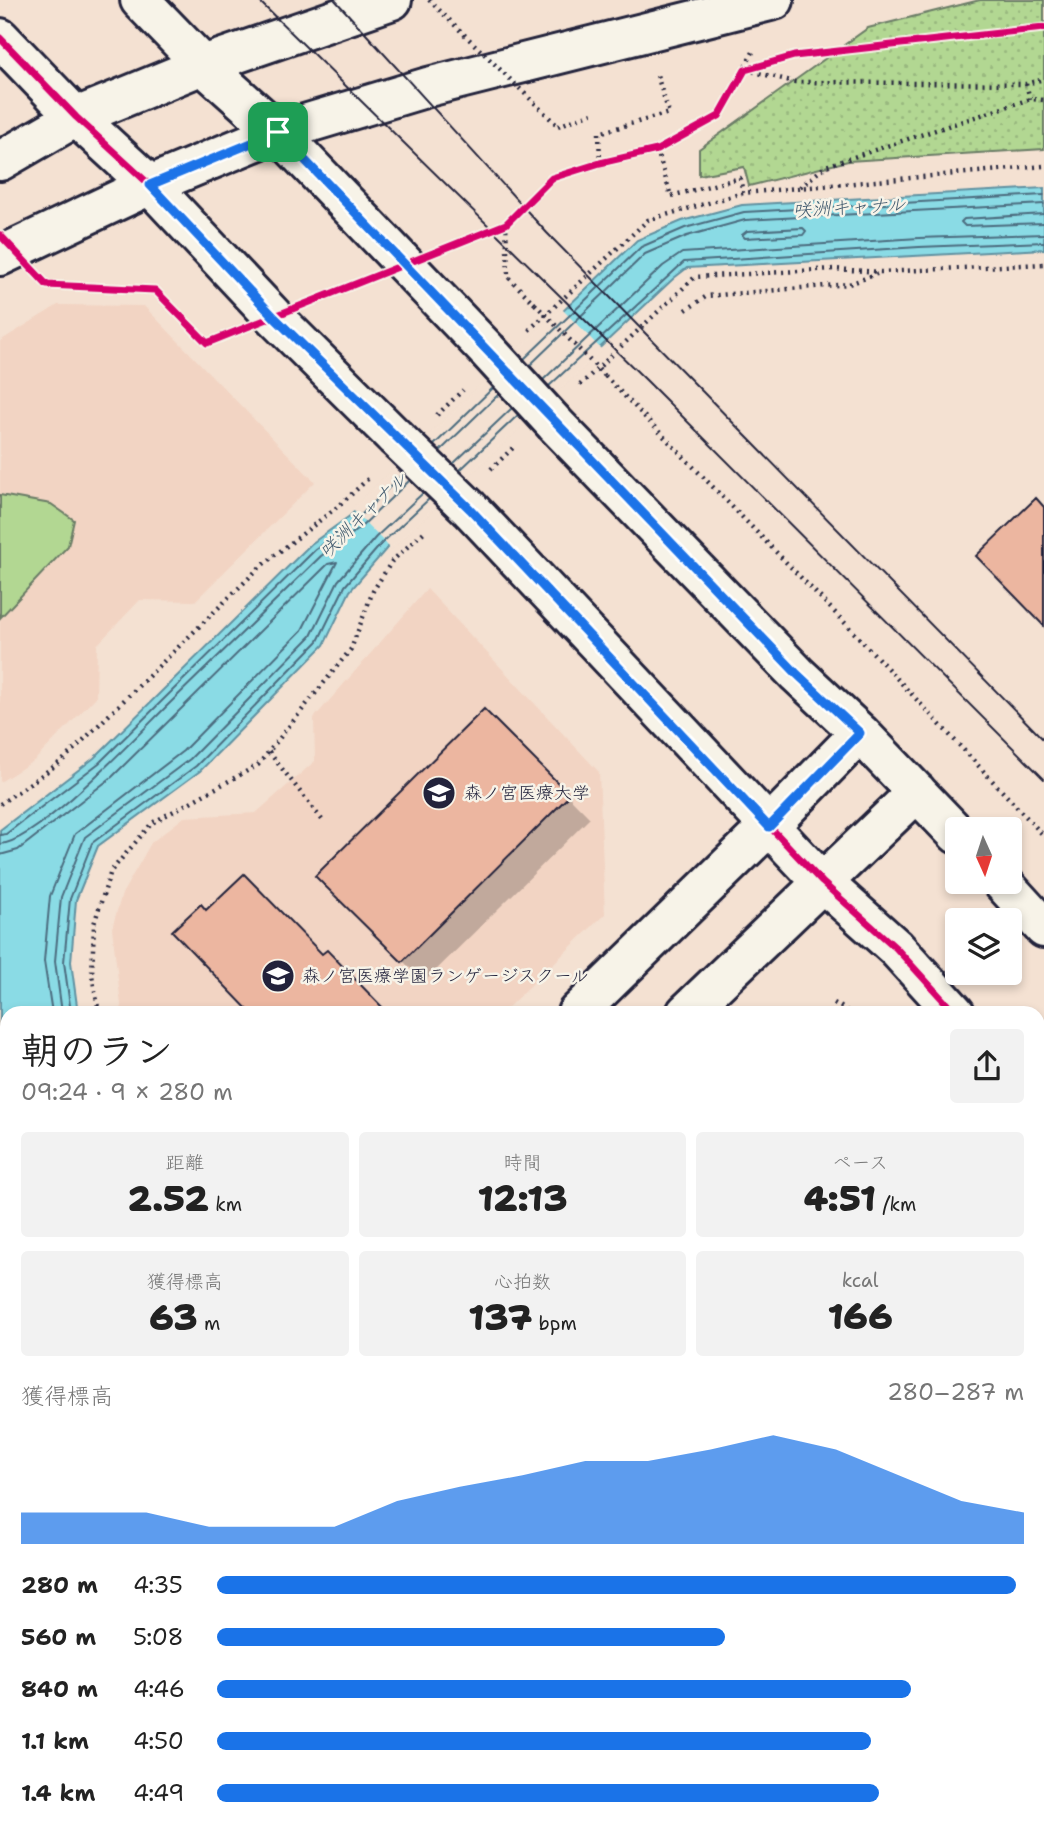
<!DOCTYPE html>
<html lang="ja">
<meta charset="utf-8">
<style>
body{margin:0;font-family:"Shantell Sans","Klee One",sans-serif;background:#f2f2f2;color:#222;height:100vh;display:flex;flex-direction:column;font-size:26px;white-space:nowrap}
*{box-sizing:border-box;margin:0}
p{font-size:23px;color:#767676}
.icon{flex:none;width:38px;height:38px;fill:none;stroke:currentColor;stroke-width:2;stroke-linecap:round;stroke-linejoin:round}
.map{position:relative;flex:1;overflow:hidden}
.sheet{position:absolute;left:0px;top:1006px;width:1045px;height:831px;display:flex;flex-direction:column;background:#fff;border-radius:21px 21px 0 0;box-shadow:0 4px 10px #0003}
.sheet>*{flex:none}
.needle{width:46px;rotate:177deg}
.buttons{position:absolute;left:945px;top:817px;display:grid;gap:14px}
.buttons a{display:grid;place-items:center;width:77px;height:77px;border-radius:7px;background:#fff;box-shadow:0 4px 10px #0003;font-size:35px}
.pin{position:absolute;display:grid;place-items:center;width:60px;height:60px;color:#fff;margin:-30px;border-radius:14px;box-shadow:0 4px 10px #0006}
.round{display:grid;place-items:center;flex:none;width:74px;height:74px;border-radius:7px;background:#f2f2f2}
.headline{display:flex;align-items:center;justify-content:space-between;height:119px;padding:0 21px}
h1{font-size:38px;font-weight:800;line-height:52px}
.stats{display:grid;grid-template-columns:repeat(3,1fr);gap:10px;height:119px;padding:7px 21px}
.stats div{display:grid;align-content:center;border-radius:7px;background:#f2f2f2;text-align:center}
.stats b{font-size:35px;font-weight:800}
.stats small{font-size:19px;font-weight:400}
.stats p{font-size:19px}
.chart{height:196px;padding:14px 21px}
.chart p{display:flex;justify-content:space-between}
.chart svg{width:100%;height:126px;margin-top:7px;fill:#1a73e8;opacity:.7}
ul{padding:0 21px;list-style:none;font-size:23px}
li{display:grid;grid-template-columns:112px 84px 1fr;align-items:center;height:52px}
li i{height:18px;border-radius:9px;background:#1a73e8}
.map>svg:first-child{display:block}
</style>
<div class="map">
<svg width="1044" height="1836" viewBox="0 0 1044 1836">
<defs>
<pattern id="grass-dots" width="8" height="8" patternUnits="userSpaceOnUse" patternTransform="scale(1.75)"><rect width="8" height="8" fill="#b2d792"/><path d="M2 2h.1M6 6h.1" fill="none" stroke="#99b87f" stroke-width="1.8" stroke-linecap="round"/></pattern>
</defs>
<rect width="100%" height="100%" fill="#f4e1d2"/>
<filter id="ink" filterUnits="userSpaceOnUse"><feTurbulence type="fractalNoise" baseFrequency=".0143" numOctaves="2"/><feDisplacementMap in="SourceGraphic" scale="14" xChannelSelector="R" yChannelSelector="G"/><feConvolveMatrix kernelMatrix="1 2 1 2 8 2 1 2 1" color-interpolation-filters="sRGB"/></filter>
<g filter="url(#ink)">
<path fill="#f2d4c3" d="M58,305L144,306L315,482L195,601L140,600L97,645L96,697L35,760L0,782V341Z
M427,589L599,772L605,914L502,1013H122L112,928L122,894L151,843L184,817L256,813L315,761L314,718Z
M0,1141L7,1144V1493L0,1500Z"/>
<path fill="url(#grass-dots)" stroke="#6a7c66" stroke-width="2" d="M980,0H1044V149L848,161L749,186L744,167L699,175V149L868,28Z"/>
<path fill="#b2d792" stroke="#6a7c66" stroke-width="2" d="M0,495L51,504L74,520L68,546L0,618Z"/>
<path fill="#8adbe5" stroke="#6091a1" stroke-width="2" d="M1044,188V249L687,268L674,278L387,548L350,591L324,645L200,771L98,846L76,900L71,962L78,1013H7V1089L0,1086V830L94,758L311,544L351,515L637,240L682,221L742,205Z"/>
<path fill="#f4e1d2" d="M561,308L602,350L391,549L352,509Z"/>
<path fill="#0003" d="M484,711L590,818L424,982L318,876Z
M207,912L322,957L327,953L387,1013H253L174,931Z
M0,1227L7,1234V1466L0,1473Z
M1038,1335L1044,1346L1043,1415L1038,1410Z
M1044,1433V1598L1038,1602V1437Z
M1044,1608V1678L1038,1682V1612Z
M201,1830H499L494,1836H195Z"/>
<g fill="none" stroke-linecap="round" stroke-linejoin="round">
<path stroke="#4c6c7f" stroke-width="2" d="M1044,214L964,219L961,222L965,226L1044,223
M803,228L806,231L803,235L745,238L742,235L747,231Z
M524,359L641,247L685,228L744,212L1044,195
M530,365L645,254L687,236L745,220L1044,204
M543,380L663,266L682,253L919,238L1044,234
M549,386L684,262L919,247L1044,242
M434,445L493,388
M440,451L499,394
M453,464L512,408
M460,470L518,415
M0,835L6,834L99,763L315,550L356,520L403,474
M0,844C38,842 141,731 171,702C221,653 271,605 321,556L361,527L410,480
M0,855L18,850L112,777L328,564L337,562L302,630L183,751L75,834L50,896L44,961L52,1013
M62,1013L55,961L61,897L85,837L190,759L311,636L338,581L376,537L423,493
M71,1013L64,962L70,899L92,843L196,766L318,641L345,586L382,543L429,499"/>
</g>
<path fill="#ecb6a0" stroke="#22223b" stroke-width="2" d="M1036,498L1044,507V626L976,556Z
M484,709L570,795L402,962L315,876Z
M244,874L322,954L327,950L384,1009L379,1013H251L172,931L201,904L206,910Z
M0,1225L7,1232V1414L0,1421Z
M1038,1343L1044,1353V1391L1038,1395Z
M1044,1431V1547L1038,1550V1435Z
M1044,1606V1645L1038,1649V1610Z
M198,1830H446L441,1836H192Z"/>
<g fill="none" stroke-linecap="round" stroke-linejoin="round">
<defs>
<path id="secondary" d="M140,0L203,65L278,132L487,350
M0,38L76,117L150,185L275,318L395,437
M0,161L76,117L203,65L392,0
M0,256L150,185L278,132L428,87L774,0
M555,424L797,674L860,733L957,834
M470,509L822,882L896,948L955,1013
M1002,882L1044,928
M577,1013L769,826L860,733
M686,1013L917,792
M1038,1105L1044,1112
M0,1574L7,1567
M0,1676L7,1669"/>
</defs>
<use href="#secondary" stroke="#22223b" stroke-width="44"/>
<path stroke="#22223b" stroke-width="4.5" stroke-dasharray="2 5" stroke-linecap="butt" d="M746,69L794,56L1044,28
M746,70L795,82L1026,84L1044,79
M1026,84L1030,99
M558,126L592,113
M657,150L671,196L740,178L743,193
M600,163L599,133L669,113L657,75
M800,187L826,166L1030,99L1044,100
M535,304L508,277L506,224L552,178L600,163L657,150L719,116L753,52
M686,310L707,296L849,284L877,274
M529,330L648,220L743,193L1044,166
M605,376L847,625L1044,836
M580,385L695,277L834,269L881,272L1044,264
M437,415L463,390
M491,469L515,446
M269,752L323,821
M0,804L62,761L261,566L341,504L371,476
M834,1003L851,1013
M99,1013L92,975L94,924L111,871L152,823L258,765L351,649L373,591L392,561L426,530
M0,1104L7,1105
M1038,1197L1044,1206"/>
<use href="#secondary" stroke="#f7f3e8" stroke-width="38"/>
<path stroke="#22223b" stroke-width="2" d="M258,0L647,381L1044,779
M335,0L547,233L1044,740"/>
<defs>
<path id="secondary-bridge" d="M487,350L555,424
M395,437L470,509"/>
</defs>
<use href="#secondary-bridge" stroke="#22223b" stroke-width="44" stroke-linecap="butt"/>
<path stroke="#22223b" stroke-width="4.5" stroke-dasharray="2 5" stroke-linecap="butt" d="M429,0L558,126
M535,304L605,376"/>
<use href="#secondary-bridge" stroke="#f7f3e8" stroke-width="38"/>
<defs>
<path id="cycleway" d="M0,38L76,117L150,185L275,318L470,509L822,882L896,948L955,1013
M0,235L47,285L155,290L207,343L506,224L552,178L600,163L657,150L719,116L745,70L794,56L1044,28"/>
</defs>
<use href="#cycleway" stroke="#f7f3e8" stroke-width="11"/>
<use href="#cycleway" stroke="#d6006c" stroke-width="7"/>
</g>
</g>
<g fill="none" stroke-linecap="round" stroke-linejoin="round" filter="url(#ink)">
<defs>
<path id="route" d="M278,132L797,674L860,733L769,827L470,509L275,318L150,185Z"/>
</defs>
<use href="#route" stroke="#fff" stroke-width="14"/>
<use href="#route" stroke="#1a73e8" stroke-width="9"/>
</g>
<defs>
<symbol id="university-disc" viewBox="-11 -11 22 22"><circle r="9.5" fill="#22223b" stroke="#f7f3e8"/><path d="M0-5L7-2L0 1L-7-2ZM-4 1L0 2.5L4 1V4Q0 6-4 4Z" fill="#fff"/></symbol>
<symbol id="school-disc" viewBox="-11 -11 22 22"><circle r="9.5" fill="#22223b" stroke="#f7f3e8"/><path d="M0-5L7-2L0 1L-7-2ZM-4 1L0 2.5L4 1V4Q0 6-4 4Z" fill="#fff"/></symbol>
</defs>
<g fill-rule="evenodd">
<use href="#university-disc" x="420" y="774" width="38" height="38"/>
<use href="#school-disc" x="259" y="957" width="38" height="38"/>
</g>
<g text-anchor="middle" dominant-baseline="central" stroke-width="5" stroke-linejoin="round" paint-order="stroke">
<g font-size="18" fill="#22223b" stroke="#f7f3e8" text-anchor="start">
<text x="464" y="793">森ノ宮医療大学</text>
<text x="302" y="976">森ノ宮医療学園ランゲージスクール</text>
</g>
<g font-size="19" font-style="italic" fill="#415a6e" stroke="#f7f3e8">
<text transform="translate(849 207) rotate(-3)">咲洲キャナル</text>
<text transform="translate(363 515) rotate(-44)">咲洲キャナル</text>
</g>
</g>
</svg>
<div class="buttons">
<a><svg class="needle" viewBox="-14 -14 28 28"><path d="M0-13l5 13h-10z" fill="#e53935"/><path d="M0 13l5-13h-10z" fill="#767676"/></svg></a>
<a><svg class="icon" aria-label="layers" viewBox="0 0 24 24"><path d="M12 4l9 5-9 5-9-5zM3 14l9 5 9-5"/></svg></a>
</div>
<div class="pin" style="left:278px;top:132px;background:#1e9e55"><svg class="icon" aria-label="arrive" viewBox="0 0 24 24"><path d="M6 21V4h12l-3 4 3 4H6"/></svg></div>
<section class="sheet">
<div class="headline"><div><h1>朝のラン</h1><p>09:24 · 9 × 280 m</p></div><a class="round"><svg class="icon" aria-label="share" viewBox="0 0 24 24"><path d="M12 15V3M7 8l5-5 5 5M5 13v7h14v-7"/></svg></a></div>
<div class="stats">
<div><p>距離</p><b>2.52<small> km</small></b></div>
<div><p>時間</p><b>12:13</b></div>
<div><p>ペース</p><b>4:51<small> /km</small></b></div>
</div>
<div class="stats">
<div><p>獲得標高</p><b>63<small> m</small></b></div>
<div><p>心拍数</p><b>137<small> bpm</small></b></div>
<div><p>kcal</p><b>166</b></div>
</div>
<div class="chart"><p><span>獲得標高</span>280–287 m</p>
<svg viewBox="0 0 160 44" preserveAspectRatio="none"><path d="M0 44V33L10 33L20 33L30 38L40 38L50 38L60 29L70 24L80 20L90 15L100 15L110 11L120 6L130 11L140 20L150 29L160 33V44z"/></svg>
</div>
<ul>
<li><b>280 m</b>4:35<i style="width:99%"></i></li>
<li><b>560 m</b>5:08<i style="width:63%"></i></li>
<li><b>840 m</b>4:46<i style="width:86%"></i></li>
<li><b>1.1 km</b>4:50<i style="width:81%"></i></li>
<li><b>1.4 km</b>4:49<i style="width:82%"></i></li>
</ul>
</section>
</div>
